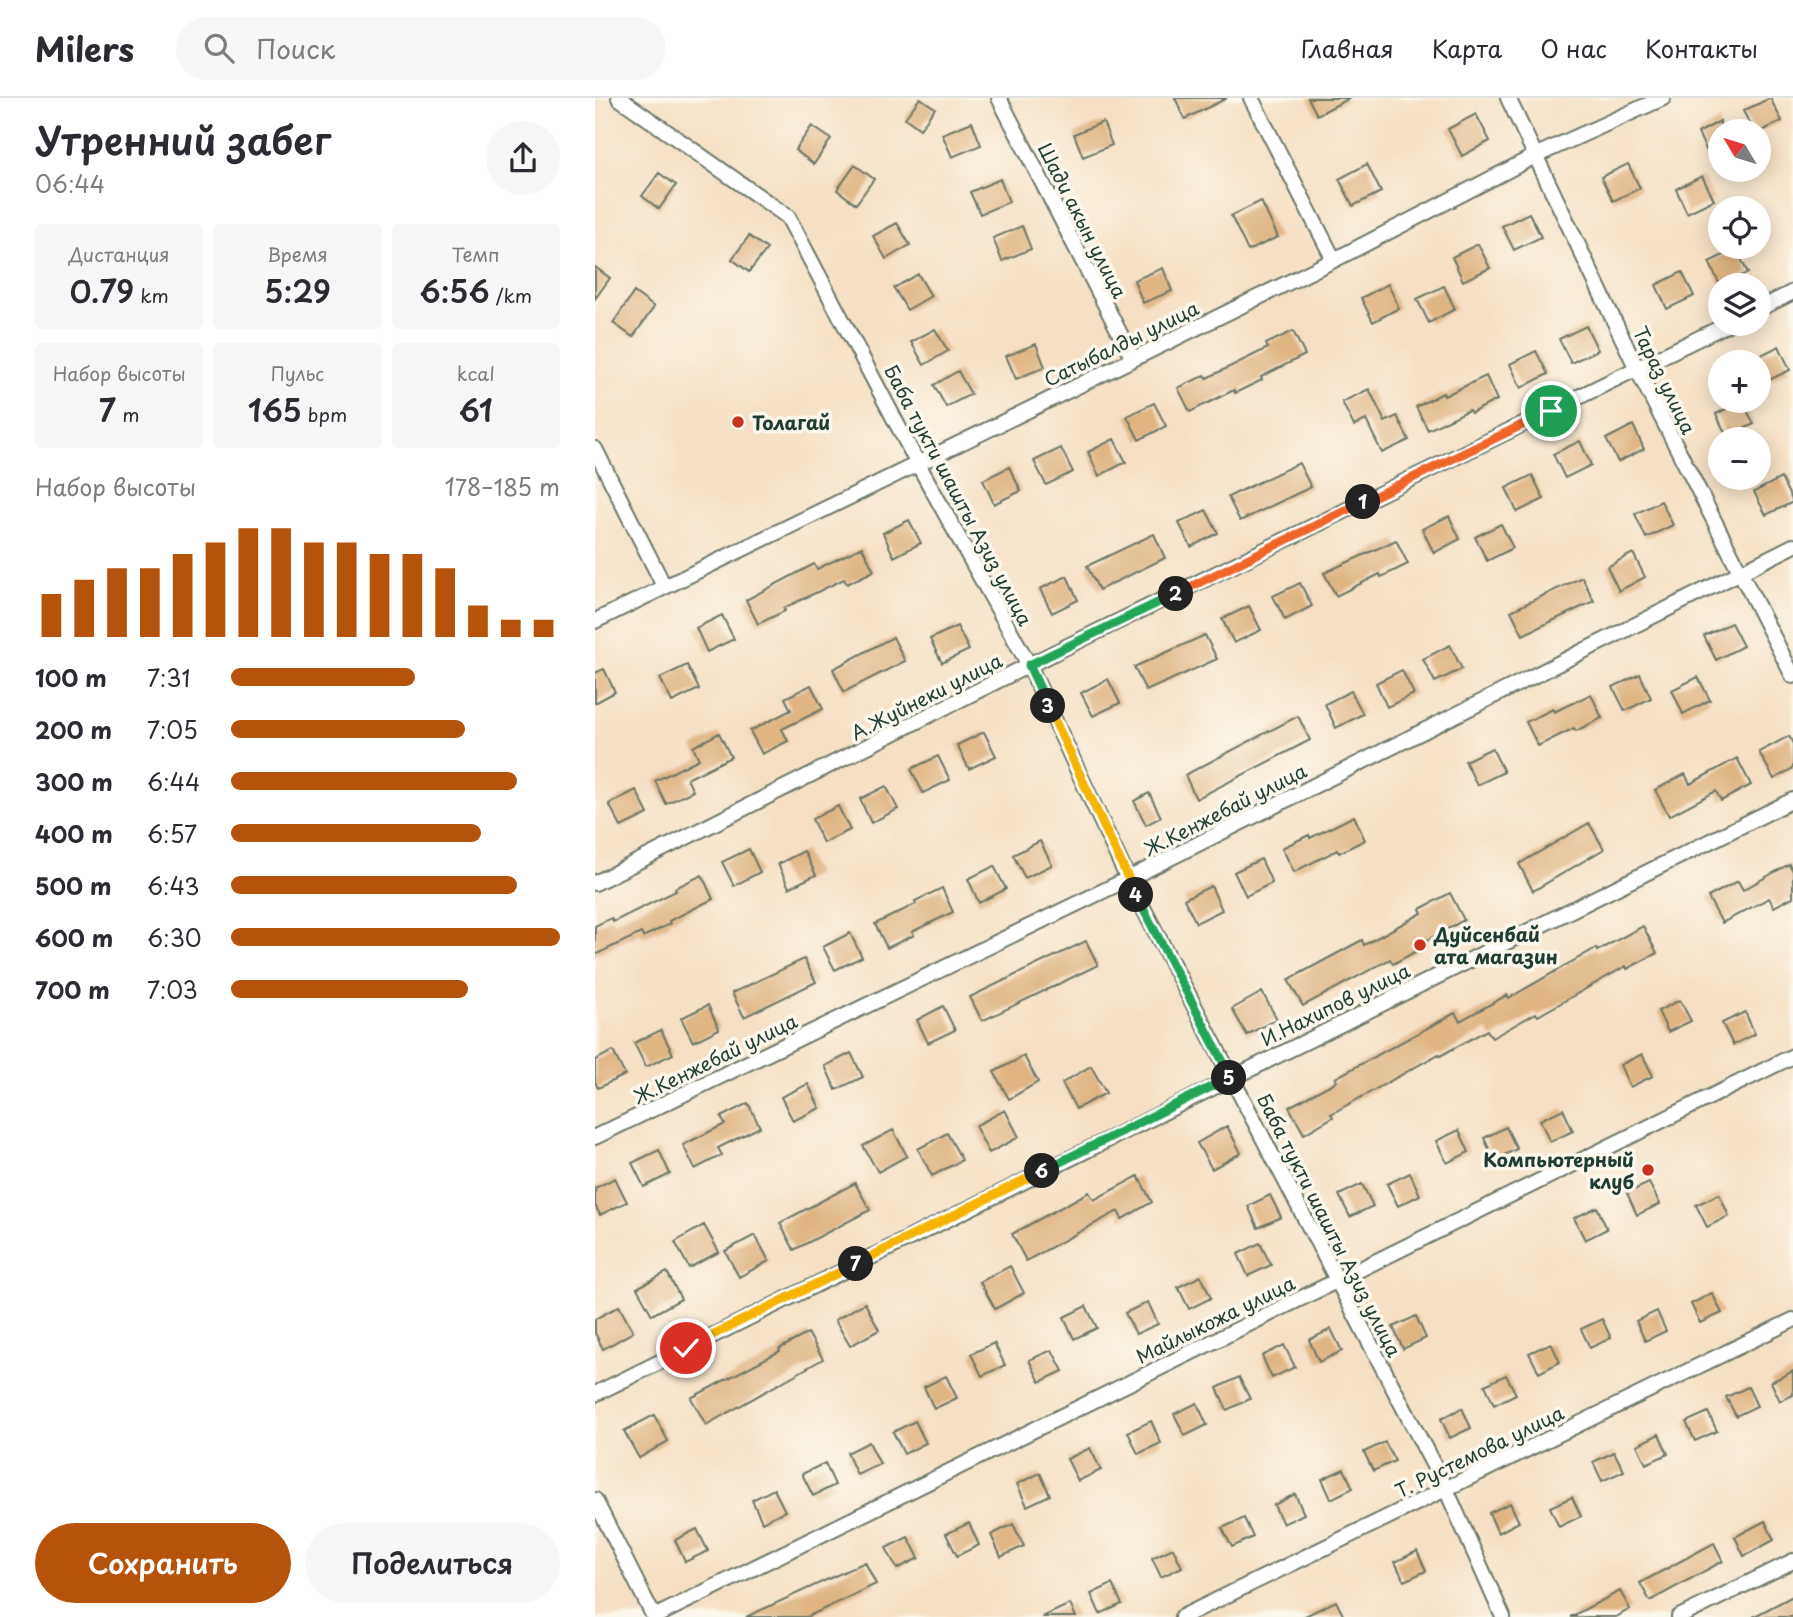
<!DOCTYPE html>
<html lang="ru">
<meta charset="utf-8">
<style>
body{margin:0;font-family:"Playpen Sans",sans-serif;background:#f7f7f7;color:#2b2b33;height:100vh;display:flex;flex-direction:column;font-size:26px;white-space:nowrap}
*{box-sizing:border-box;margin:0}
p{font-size:23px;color:#7c7c81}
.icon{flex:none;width:38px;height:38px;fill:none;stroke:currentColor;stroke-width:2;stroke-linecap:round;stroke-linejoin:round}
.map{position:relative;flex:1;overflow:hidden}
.panel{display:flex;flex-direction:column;background:#fff;width:595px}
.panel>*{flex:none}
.needle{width:46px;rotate:308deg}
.tools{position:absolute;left:1113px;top:21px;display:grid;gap:14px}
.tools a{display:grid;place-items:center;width:63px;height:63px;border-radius:50%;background:#fff;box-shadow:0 4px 18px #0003;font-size:35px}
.pin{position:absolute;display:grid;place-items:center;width:60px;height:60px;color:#fff;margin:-30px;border:4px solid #fff;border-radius:50%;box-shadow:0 2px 7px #0007}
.km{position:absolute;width:35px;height:35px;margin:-18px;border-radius:50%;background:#222;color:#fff;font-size:19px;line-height:35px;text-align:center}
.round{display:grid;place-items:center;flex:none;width:74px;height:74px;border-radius:37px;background:#f7f7f7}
.head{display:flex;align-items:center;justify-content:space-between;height:119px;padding:0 35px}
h1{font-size:38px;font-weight:600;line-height:52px}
.figures{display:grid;grid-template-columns:repeat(3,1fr);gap:10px;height:119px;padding:7px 35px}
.figures div{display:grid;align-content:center;border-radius:7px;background:#f7f7f7;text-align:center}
.figures b{font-size:30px;font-weight:600}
.figures small{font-size:19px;font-weight:400}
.figures p{font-size:19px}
.chart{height:196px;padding:14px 35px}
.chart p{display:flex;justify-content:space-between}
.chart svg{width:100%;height:126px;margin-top:7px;stroke:#b45309;stroke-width:6}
.action{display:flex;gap:14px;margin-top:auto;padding:14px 35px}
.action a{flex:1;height:80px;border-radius:42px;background:#b45309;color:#fff;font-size:28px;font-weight:600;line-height:80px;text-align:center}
.action a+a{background:#f7f7f7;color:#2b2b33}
ul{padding:0 35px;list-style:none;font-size:23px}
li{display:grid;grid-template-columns:112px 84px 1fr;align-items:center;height:52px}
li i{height:18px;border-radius:9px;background:#b45309}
header{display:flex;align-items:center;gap:42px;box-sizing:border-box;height:98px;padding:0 35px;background:#fff;border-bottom:2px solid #e1e1e2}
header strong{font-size:33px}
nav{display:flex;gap:38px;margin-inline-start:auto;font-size:24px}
.search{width:490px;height:63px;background:#f7f7f7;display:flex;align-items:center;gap:18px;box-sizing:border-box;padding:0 24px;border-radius:38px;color:#7c7c81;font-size:26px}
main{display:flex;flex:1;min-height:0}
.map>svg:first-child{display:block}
</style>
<header>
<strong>Milers</strong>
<div class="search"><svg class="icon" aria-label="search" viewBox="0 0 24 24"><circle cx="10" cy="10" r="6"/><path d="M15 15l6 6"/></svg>Поиск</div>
<nav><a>Главная</a><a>Карта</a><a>О нас</a><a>Контакты</a></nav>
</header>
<main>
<section class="panel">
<div class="head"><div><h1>Утренний забег</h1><p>06:44</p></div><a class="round"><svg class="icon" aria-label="share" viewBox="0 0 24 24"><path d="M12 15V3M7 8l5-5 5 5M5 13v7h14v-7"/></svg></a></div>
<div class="figures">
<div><p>Дистанция</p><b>0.79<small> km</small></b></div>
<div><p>Время</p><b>5:29</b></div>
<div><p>Темп</p><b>6:56<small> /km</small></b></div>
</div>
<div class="figures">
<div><p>Набор высоты</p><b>7<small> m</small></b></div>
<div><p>Пульс</p><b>165<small> bpm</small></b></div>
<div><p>kcal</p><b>61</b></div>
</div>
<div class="chart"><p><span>Набор высоты</span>178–185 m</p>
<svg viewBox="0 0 160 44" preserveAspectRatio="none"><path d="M5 44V29M15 44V24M25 44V20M35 44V20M45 44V15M55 44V11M65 44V6M75 44V6M85 44V11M95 44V11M105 44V15M115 44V15M125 44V20M135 44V33M145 44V38M155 44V38"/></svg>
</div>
<ul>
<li><b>100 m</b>7:31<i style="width:56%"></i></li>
<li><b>200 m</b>7:05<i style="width:71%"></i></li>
<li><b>300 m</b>6:44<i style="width:87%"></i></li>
<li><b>400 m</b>6:57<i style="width:76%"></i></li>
<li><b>500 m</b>6:43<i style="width:87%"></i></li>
<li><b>600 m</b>6:30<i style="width:100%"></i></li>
<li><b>700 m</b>7:03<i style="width:72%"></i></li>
</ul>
<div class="action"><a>Сохранить</a><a>Поделиться</a></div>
</section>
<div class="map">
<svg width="1198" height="1519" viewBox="0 0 1198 1519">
<rect width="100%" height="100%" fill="#fbf7ec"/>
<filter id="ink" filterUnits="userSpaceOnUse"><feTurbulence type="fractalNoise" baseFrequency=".0143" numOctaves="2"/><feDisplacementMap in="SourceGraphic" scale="14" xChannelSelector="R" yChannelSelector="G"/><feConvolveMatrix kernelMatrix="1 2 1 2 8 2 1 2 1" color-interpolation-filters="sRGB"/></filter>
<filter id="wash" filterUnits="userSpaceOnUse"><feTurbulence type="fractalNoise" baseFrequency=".00686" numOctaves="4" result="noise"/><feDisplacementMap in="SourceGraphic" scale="28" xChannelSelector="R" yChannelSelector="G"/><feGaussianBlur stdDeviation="1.57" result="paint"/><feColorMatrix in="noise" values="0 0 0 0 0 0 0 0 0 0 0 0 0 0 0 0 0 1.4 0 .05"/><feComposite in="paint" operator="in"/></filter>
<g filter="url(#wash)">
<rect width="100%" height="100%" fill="#f5e0c5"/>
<g id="blocks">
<path fill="#dfb581" d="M325,0L340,10L325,31L310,20Z
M580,0H632L590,21Z
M713,0H755L722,17Z
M1175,0L1187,23L1167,33H1159L1148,13Z
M881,16L895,43L867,58L853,31Z
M1125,23V53L1114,58L1103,35Z
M377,24L386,47L357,59L347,36Z
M508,24L517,47L488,59L479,36Z
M217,28L236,41L219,66L200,52Z
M772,66L786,94L758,108L744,81Z
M1033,66L1045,90L1018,103L1006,79Z
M260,67L279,81L261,106L242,92Z
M64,75L81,87L64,111L47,98Z
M1107,78L1119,102L1092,115L1081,91Z
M405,81L414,104L385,116L375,94Z
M666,103L683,139L653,153L636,118Z
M934,115L946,139L919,152L907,128Z
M302,125L315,147L291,161L278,138Z
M427,128L436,151L407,163L398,140Z
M154,138L172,151L154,174L137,161Z
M883,146L895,170L868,183L857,159Z
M1141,151L1153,175L1125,187L1114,164Z
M0,169L15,180L0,201Z
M568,170L577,193L548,205L539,182Z
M1087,174L1099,198L1072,211L1061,187Z
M323,176L336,198L312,212L299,190Z
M793,186L804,210L778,224L766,200Z
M849,188L860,211L834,225L822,201Z
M39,194L59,209L38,239L18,225Z
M991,228L1003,252L976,265L964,241Z
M340,231L353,253L329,267L316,244Z
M698,233L710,257L666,279L667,282L640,295L639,292L595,314L583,290L610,277L612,280L673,250L671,246Z
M441,246L450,269L421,281L411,258Z
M1184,248L1195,272L1168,285L1164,275V258Z
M941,253L953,276L926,290L915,266Z
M363,273L376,296L351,309L339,287Z
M891,278L902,302L876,315L874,312L833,332L821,309L848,295L849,298Z
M774,291L790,324L802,318L814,342L787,355L771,322L759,328L747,304Z
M1147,303L1159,326L1132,339L1121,316Z
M559,305L571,328L544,342L532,318Z
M1038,327L1049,351L1023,364L1011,341Z
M519,341L531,364L504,378L493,354Z
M985,343L996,367L970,380L958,356Z
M466,350L478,374L451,387L439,363Z
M704,365L716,389L645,423L633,399Z
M414,369L426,393L399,406L388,382Z
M937,377L949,401L922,414L911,390Z
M1186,380L1198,404L1171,417L1159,394Z
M1066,403L1078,427L1051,440L1040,416Z
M611,412L623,435L596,449L584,425Z
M854,418L865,441L839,455L827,431Z
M314,422L326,445L299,459L288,435Z
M906,426L918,450L892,463L880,439Z
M559,436L570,460L504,492L492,468Z
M801,442L813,466L786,479L785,476L741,498L729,475Z
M267,449L279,473L252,486L249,481L189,510L190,513L163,526L151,502L219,466L222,471Z
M1038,455L1050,479L1024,493L1012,469Z
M472,478L483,502L457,515L445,491Z
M987,479L999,503L928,537L916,513Z
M705,485L717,508L690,522L678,498Z
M654,508L666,532L639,545L627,521Z
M127,517L139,541L112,554L101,530Z
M1136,525L1148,548L1121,562L1109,538Z
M362,528L374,552L347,565L335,541Z
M610,537L622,561L551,593L539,569Z
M298,539L310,563L249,594L238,571Z
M855,547L867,571L840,584L828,561Z
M92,567L104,591L77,604L65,580Z
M9,571L20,594L0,605V575Z
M807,572L819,596L792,609L781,585Z
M1045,576L1056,600L1030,613L1018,589Z
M1103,579L1115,602L1088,616L1077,592Z
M513,581L525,605L498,618L486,595Z
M216,587L228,611L187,631L193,643L167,656L155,633L196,612L190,600Z
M756,593L768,616L741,630L730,606Z
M996,596L1007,620L981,633L979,630L943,648L931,624L958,611L959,614Z
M703,618L715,642L601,701L590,677Z
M389,634L401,658L374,671L362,647Z
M124,635L136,659L92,681L98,693L71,706L60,683L104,661L98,649Z
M1194,638L1198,646V670L1179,681L1164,654Z
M897,650L909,674L882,687L870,663Z
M343,658L355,682L328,695L316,671Z
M1142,660L1156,687L1126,703L1121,693L1074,718L1060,692L1090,676L1095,686Z
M291,688L303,711L276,725L265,701Z
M41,692L53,716L26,729L14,706Z
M554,695L566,719L551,727L539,703Z
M243,708L255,732L228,745L217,721Z
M759,718L770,742L744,755L742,752L699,774L687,750L714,737L715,740Z
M994,725L1009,751L938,793L924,766Z
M445,743L457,767L430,780L418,757Z
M154,751L165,774L139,788L127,764Z
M209,753L221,777L194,790L183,766Z
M666,761L677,785L651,798L639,774Z
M1194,766L1198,773V799L1179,809L1174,800L1127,825L1113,799L1143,783L1148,792Z
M399,768L411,791L384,805L373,781Z
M107,777L118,801L74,823L75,826L48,839L46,835L0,857V828L16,820L18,824L81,793L80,790Z
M616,788L627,812L601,825L589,801Z
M347,790L358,814L317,834L319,837L292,850L280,826L321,806L320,803Z
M855,795L869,822L825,846L827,850L798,866L795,861L708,908L693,882L767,842L769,847L827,815L825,811Z
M1048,828L1062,855L1032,871L1031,868L943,918L941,915L897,940L892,932L845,958L844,956L736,1016L738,1019L709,1036L694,1009L742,983L740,980L860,915L865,923L912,897L914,900L1001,850L1002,853Z
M255,835L267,859L240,872L228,849Z
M491,843L503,867L387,923L375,899Z
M209,861L221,884L149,919L137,895Z
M667,894L682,921L652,937L637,911Z
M1085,902L1096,923L1073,934L1063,913Z
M113,907L124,931L98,944L86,920Z
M348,908L360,932L333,945L322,922Z
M1150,914L1160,936L1138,947L1127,925Z
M66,932L78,956L51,969L39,945Z
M18,953L30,977L3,990L0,984V962Z
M256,955L268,979L241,992L230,968Z
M1047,956L1058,978L1035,989L1025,967Z
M429,958L443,984L414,1001L399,974Z
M496,968L511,995L481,1011L467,985Z
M213,986L225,1010L198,1023L186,999Z
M153,1005L165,1029L123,1050L127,1057L100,1071L88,1047L130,1026L126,1019Z
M968,1011L978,1033L955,1044L945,1022Z
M410,1012L424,1039L394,1055L380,1028Z
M632,1028L646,1055L617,1071L602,1045Z
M911,1029L922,1051L899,1062L889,1040Z
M298,1032L312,1058L283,1074L268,1048Z
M864,1032L874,1054L852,1065L841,1043Z
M352,1035L367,1062L337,1078L323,1051Z
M64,1052L75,1076L49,1089L37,1065Z
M815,1075L825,1097L803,1108L792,1086Z
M543,1078L557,1104L527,1121L523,1113L431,1163L417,1136L494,1094L499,1102Z
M20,1080L32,1104L5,1117L0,1107V1090Z
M260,1085L275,1112L199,1152L185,1125Z
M1054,1085L1065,1106L1042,1117L1032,1095Z
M767,1086L778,1108L755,1119L744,1097Z
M1124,1096L1134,1118L1112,1129L1101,1107Z
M675,1097L686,1119L663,1130L653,1108Z
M1002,1109L1012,1131L990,1142L979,1120Z
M109,1127L124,1154L94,1170L80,1144Z
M160,1137L174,1163L144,1179L130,1153Z
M665,1145L676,1167L653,1178L643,1156Z
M415,1168L429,1195L400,1211L385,1184Z
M72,1174L86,1201L57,1217L42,1190Z
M606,1178L616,1200L594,1211L583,1189Z
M1117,1195L1127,1215L1105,1225L1096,1206Z
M553,1204L563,1226L541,1236L530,1215Z
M270,1205L284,1232L255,1248L240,1222Z
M24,1208L38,1234L8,1251L0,1235V1221Z
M491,1208L502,1230L479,1241L469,1219Z
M1062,1213L1071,1233L1050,1243L1041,1223Z
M821,1218L831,1240L808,1251L798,1229Z
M1007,1221L1016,1240L995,1250L986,1231Z
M736,1231L747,1253L724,1264L714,1242Z
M213,1235L228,1261L111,1327L96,1300L185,1253L184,1251Z
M399,1245L410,1267L387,1278L376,1256Z
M956,1245L965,1264L944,1275L934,1255Z
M689,1247L700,1269L677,1280L667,1258Z
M457,1252L468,1273L445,1284L434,1262Z
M1198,1273V1297L1185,1303L1176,1284Z
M911,1277L921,1296L899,1307L890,1287Z
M351,1278L362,1300L339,1311L329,1289Z
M644,1279L655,1301L632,1312L622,1290Z
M1153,1289L1162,1308L1141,1318L1131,1299Z
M602,1305L612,1327L590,1338L579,1316Z
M867,1310L876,1330L855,1340L846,1321Z
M1113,1314L1122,1333L1100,1343L1091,1324Z
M59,1317L73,1343L44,1360L29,1333Z
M320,1323L331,1345L309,1356L298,1334Z
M556,1323L566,1345L543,1356L533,1334Z
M1064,1336L1073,1356L1051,1366L1042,1347Z
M274,1344L285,1366L262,1377L252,1355Z
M790,1344L800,1363L778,1373L769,1354Z
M495,1350L506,1372L483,1383L472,1361Z
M1019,1354L1029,1373L1007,1383L998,1364Z
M230,1365L240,1387L218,1398L207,1376Z
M749,1371L758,1390L736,1401L727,1381Z
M445,1375L455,1397L432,1408L422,1386Z
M179,1391L190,1413L167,1424L157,1402Z
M700,1396L709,1416L688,1426L679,1407Z
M977,1399L986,1418L964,1429L955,1409Z
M915,1405L924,1424L903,1435L894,1415Z
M649,1420L658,1439L637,1449L627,1430Z
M1170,1423L1179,1442L1149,1458L1140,1439Z
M374,1425L384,1447L362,1458L351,1436Z
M418,1426L429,1448L406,1459L396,1437Z
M102,1431L113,1453L90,1464L80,1442Z
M313,1439L324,1460L302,1471L291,1450Z
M1119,1445L1128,1463L1055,1503L1045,1485Z
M578,1450L587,1469L566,1479L557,1460Z
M822,1453L831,1473L809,1483L800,1464Z
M270,1464L281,1486L212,1519H151Z
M517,1486L527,1506L505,1516L496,1496Z
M1025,1493L1035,1511L1021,1519H975Z
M1198,1498V1519H1158L1175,1510Z
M741,1503L749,1519H708Z
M475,1506L481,1519H447Z"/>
</g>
</g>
<g filter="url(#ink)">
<use href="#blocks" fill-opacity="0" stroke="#6a7667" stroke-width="2"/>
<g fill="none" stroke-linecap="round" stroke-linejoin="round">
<defs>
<path id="street" d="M24,0L193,119L323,366L434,567L533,781L851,1391L908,1519
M404,0L538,261
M656,0L739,162
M913,0L1042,271L1198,578
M1164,211L1198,194
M0,351L69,488
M0,523L538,261L739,162L942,57L1068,0
M0,785L434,567L1133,226
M0,1039L533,781L1198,448
M0,1296L1198,702
M0,1402L59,1519
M59,1519L1198,958
M587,1519L1198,1222
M1084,1519L1198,1463"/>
</defs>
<use href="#street" stroke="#6a7667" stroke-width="18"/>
<use href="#street" stroke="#fff" stroke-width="14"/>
</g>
</g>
<g fill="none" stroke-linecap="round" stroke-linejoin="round" filter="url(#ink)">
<defs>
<path id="split-1" d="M768,404L956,313"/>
<path id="split-2" d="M581,496L768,404"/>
<path id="split-3" d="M453,608L434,567L581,496"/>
<path id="split-4" d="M453,608L541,797"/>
<path id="split-5" d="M541,797L636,979L634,980"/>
<path id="split-6" d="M447,1073L634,980"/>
<path id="split-7" d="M261,1166L447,1073"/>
<path id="split-8" d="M91,1250L261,1166"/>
</defs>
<use href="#split-1" stroke="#fff" stroke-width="14"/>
<use href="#split-2" stroke="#fff" stroke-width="14"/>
<use href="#split-3" stroke="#fff" stroke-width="14"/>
<use href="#split-4" stroke="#fff" stroke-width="14"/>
<use href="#split-5" stroke="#fff" stroke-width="14"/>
<use href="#split-6" stroke="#fff" stroke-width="14"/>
<use href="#split-7" stroke="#fff" stroke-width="14"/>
<use href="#split-8" stroke="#fff" stroke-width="14"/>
<use href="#split-1" stroke="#f0652b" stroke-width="9"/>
<use href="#split-2" stroke="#f0652b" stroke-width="9"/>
<use href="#split-3" stroke="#22a559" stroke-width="9"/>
<use href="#split-4" stroke="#f5b400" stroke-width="9"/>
<use href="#split-5" stroke="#22a559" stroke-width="9"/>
<use href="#split-6" stroke="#22a559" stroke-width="9"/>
<use href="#split-7" stroke="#f5b400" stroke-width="9"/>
<use href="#split-8" stroke="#f5b400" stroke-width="9"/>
</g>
<g fill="#c8321e" stroke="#fbf7ec" stroke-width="2.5">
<circle cx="143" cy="324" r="7"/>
<circle cx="825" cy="847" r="7"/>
<circle cx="1053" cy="1072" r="7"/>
</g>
<g text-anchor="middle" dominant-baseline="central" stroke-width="7" stroke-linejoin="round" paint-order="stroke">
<g font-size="19" fill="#1f3d34" stroke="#fbf7ec">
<text transform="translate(488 122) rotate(63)">Шади акын улица</text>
<text transform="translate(526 245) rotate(-26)">Сатыбалды улица</text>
<text transform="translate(1070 282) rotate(64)">Тараз улица</text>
<text transform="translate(364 397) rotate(62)">Баба тукти шашты Азиз улица</text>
<text transform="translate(331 598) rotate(-27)">А.Жуйнеки улица</text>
<text transform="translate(630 711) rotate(-27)">Ж.Кенжебай улица</text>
<text transform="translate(740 906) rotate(-26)">И.Нахипов улица</text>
<text transform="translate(120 960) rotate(-26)">Ж.Кенжебай улица</text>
<text transform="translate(735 1127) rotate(63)">Баба тукти шашты Азиз улица</text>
<text transform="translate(620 1221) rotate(-26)">Майлыкожа улица</text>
<text transform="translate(884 1353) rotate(-26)">Т. Рустемова улица</text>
</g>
<g font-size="19" font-weight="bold" fill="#1f3d34" stroke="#fbf7ec" text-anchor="start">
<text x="157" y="324">Толагай</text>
<text x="839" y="836">Дуйсенбай<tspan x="839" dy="22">ата магазин</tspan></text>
<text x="1039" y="1061" text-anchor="end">Компьютерный<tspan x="1039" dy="22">клуб</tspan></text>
</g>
</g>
</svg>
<div class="tools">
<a><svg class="needle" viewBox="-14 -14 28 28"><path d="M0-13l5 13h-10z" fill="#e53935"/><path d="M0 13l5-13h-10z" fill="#7c7c81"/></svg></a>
<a><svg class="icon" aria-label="locate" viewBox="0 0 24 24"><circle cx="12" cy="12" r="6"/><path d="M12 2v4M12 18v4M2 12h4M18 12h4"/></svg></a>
<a><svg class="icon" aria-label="layers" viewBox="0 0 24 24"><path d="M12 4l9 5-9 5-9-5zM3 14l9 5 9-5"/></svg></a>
<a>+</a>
<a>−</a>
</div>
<div class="pin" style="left:956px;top:313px;background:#1e9e55"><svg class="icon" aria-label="arrive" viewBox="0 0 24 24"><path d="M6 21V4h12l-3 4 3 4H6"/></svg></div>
<div class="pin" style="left:91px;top:1250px;background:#d93025"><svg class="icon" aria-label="check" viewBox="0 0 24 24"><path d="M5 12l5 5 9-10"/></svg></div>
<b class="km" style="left:768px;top:404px">1</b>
<b class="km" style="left:581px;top:496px">2</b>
<b class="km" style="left:453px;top:608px">3</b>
<b class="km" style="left:541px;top:797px">4</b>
<b class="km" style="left:634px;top:980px">5</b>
<b class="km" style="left:447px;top:1073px">6</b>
<b class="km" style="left:261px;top:1166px">7</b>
</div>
</main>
